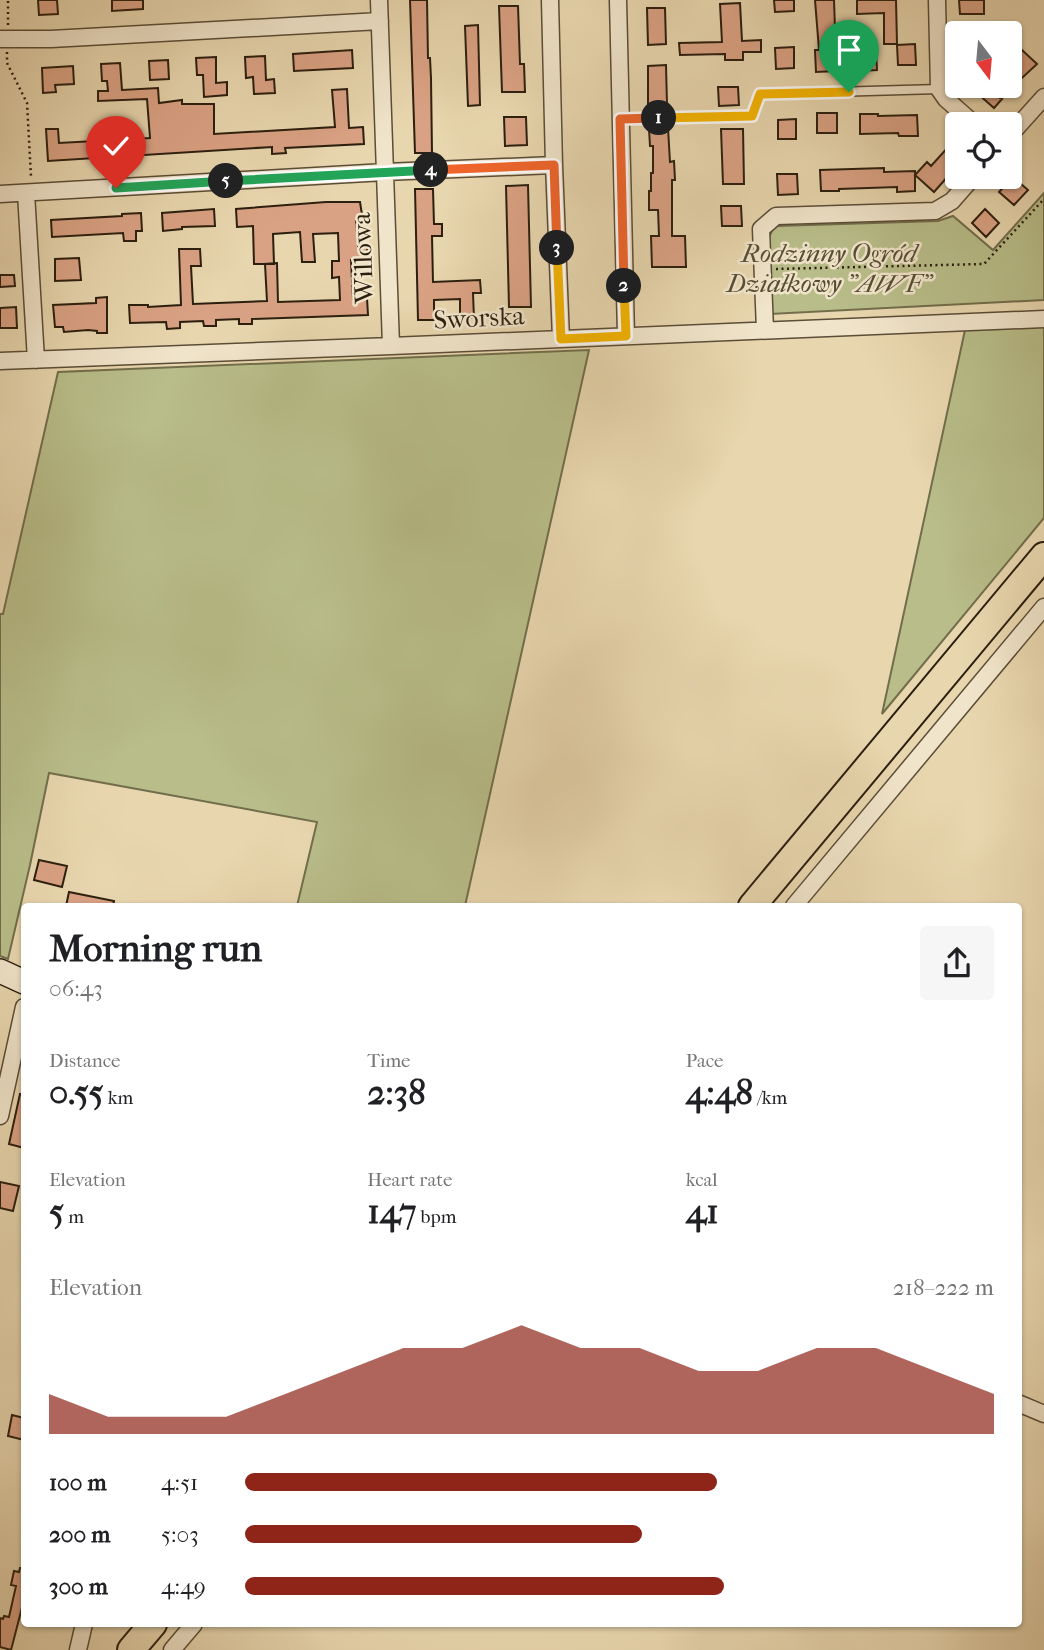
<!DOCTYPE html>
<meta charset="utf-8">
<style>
body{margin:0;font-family:"IM FELL French Canon",serif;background:#f6f6f6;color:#202124;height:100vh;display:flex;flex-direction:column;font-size:26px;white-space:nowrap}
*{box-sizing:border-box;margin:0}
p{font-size:23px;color:#757577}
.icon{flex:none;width:38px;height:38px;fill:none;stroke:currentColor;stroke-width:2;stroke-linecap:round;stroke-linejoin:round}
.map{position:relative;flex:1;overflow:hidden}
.details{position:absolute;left:21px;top:903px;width:1001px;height:724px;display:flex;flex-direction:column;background:#fff;border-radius:7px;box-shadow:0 2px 5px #0004}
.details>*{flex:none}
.needle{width:46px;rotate:164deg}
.tools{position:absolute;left:945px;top:21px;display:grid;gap:14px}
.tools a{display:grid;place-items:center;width:77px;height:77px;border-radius:7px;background:#fff;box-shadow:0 2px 5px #0004;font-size:35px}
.pin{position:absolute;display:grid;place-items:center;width:60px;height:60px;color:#fff;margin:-72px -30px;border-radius:50% 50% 50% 0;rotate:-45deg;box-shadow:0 0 7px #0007}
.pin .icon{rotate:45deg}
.km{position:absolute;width:35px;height:35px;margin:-18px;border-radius:50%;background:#222;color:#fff;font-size:19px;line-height:35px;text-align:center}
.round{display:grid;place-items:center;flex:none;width:74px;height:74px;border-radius:7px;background:#f6f6f6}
.headline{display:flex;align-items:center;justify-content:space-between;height:119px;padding:0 28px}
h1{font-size:38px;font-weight:700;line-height:52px}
.stats{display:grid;grid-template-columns:repeat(3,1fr);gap:10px;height:119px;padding:7px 28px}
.stats div{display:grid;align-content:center}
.stats b{font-size:35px;font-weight:700}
.stats small{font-size:19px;font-weight:400}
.stats p{font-size:19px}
.chart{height:196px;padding:14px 28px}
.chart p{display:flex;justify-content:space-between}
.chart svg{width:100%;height:126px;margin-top:7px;fill:#8f2418;opacity:.7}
ul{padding:0 28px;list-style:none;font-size:23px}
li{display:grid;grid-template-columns:112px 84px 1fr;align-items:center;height:52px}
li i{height:18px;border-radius:9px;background:#8f2418}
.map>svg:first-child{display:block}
</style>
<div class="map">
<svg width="1044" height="1650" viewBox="0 0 1044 1650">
<rect width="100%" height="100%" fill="#e8d6ae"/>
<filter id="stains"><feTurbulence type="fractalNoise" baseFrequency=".00286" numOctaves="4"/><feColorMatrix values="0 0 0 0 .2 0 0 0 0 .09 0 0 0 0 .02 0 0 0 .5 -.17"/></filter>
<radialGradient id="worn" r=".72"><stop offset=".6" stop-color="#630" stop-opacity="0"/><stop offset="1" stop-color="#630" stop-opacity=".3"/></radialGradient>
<path fill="#b8bd89" stroke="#726e4c" stroke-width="2" d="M1044,193V300L770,314L768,239L773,229L777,226L938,221L953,216L993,250Z
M1044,326V518L882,714L965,330Z
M589,350L465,906H297L317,822L49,773L30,865L8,959L0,956V614H3L58,372Z"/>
<path fill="#daa284" stroke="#2c1f0f" stroke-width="2" d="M38,0H57L58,14L39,15Z
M112,0H143V9L112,11Z
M410,0H427L428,58H430L431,78L432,153H415Z
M774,0H794V11L775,12Z
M815,0H834L835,29H843V43H835L836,71L816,72L815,50H819Z
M857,0H896L897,44H884V13L857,14Z
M959,0H984V14H960Z
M740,3L742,41L761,40V52H743V60H725V54L680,55L679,43L722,42L720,4Z
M499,6H518L520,64H524L525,92H502Z
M647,8H665L666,44L648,45Z
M478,25L480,105L468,106L465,26Z
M915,44L916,65H898L897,45Z
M794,47V68L776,69L775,48Z
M352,50L353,68L294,71L293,54Z
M858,50H876L877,70L859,71Z
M1022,50L1037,64L1022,78L1010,67V52L1015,57Z
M265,56L266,80L274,79L275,93L254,94L253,77L246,78L245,57Z
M216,57V83L227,82V95L204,97L203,75H197L196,58Z
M168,60L169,79L150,80L149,61Z
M120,63L122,90L158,88L159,103L182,100V104H214V134L335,127L332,90L347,89L349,128L363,127L364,144L285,148L286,153L272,154V147L48,161L46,129H58L59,143L150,138L147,99L98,101V91H108L107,81H102L101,64Z
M666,65L667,104L648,105V66Z
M73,66L74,84L55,85L56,92L43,93L42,68Z
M984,86H1011L1000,98L1002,99L994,108L977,93Z
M718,87H738L739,105L719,106Z
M817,113H837V133H817Z
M860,114H878V116L917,115L918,136H899L898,133L860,134Z
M504,117H526L527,145L505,146Z
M796,119V139H778V120Z
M668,128L670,162L674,161L675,180H672V236H685L686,267H652L651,236H659L658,210H649V191H651V173H653V146H650L649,129Z
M721,129H743L744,184H723Z
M951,144L957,150V166L934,192L915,175L927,162L931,166Z
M884,168V172L915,171V191L897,192V187L839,189V191H821L820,170Z
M777,174H797L798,194L778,195Z
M1013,177L1028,190L1014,205L999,192Z
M528,185L531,307H509L506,186Z
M415,189H433L434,224H442V236H432L433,282L480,280L481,293H473L474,318H460V299L434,300V320H418Z
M326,202H360L363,221H356L358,246H367L368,260H351L353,299L367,298L368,315L252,319V324H239V319L216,320V326H204L203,321L180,322V328L167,329L166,322L130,323L129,305H148V307L181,305L179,249H200L201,266H191L193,304L267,301L265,264L277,263L278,302L340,300L339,277L332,278V261H339L338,233L313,234L315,262H302L300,232L273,234L274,264H254L253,226L237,227L236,209Z
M721,206H741L742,226H722Z
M214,209L215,226L182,227V229L163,231L162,213Z
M985,209L999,223L986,237L972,223Z
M141,213L142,231H136V241H124L123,233L52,237L51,220L122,216V214Z
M79,258L81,280L55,281V259Z
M0,275H14L15,286L0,287Z
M107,297V333H97V331L88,330L64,332L63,327H55L53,305L96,303V298Z
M16,307L17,328H0V308Z
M39,860L67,866L62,887L34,880Z
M69,892L114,901L113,906H66Z
M20,1094L24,1095V1148L9,1144Z
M0,1182L19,1186L13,1211L0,1208Z
M12,1415L24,1418V1440L8,1436Z
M20,1568H24V1600L11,1650L0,1647V1618L3,1619L4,1616L9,1617L16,1586L11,1585L14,1571L19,1572Z"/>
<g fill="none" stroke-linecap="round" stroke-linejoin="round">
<defs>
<path id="lane" d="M760,94L939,89"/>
<path id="street" d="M379,0L391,346
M550,0L554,165L561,339
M618,0L626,336
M937,0L939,89L946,99L974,124
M0,39H51L380,21
M1010,135L1044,97
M26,193L36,360
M0,194L385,172L554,165
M765,330L761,229L776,216L935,211L952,201L973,177
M0,361L391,346L1044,319
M794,906L1044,607
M0,1116L24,1007
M1018,1403L1044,1414
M78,1650L84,1624
M172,1650L194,1624"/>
<path id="secondary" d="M0,971L24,982"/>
<path id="primary" d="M752,906L1044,556
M131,1650L153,1624"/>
</defs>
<use href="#lane" stroke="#5b4d37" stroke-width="11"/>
<use href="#street" stroke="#5b4d37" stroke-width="19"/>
<use href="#secondary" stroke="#2c1f0f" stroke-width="26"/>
<use href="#primary" stroke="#2c1f0f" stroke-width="30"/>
<path stroke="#2c1f0f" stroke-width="2.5" stroke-dasharray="2 3.5" stroke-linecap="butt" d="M8,25V0
M7,52V63L27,103L31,177
M634,119L752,116L756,104
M776,269L984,264L1044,199"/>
<use href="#lane" stroke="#f0e4ca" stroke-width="8"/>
<use href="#street" stroke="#f0e4ca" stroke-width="16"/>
<use href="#secondary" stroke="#f0e4ca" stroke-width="23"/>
<use href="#primary" stroke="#e8d6ae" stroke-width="26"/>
</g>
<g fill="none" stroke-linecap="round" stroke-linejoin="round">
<defs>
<path id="split-1" d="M659,118L752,116L760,94L849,92"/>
<path id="split-2" d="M624,286L620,119L659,118"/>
<path id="split-3" d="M557,248L561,339L626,336L624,286"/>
<path id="split-4" d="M431,170L554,165L557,248"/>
<path id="split-5" d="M226,181L431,170"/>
<path id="split-6" d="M116,188L226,181"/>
</defs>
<use href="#split-1" stroke="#fff" stroke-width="14"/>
<use href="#split-2" stroke="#fff" stroke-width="14"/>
<use href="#split-3" stroke="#fff" stroke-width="14"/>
<use href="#split-4" stroke="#fff" stroke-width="14"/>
<use href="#split-5" stroke="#fff" stroke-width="14"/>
<use href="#split-6" stroke="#fff" stroke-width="14"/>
<use href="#split-1" stroke="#f5b400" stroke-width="9"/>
<use href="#split-2" stroke="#f0652b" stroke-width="9"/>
<use href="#split-3" stroke="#f5b400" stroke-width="9"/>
<use href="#split-4" stroke="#f0652b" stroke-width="9"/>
<use href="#split-5" stroke="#22a559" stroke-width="9"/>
<use href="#split-6" stroke="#22a559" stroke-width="9"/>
</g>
<g text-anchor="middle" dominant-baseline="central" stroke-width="5" stroke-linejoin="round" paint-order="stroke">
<g font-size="26" font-style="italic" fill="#564e34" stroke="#f0e4ca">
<text x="829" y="253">Rodzinny Ogród<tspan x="829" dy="30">Działkowy "AWF"</tspan></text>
</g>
<g font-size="26" fill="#2c1f0f" stroke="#f0e4ca">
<text transform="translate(363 258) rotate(-92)">Willowa</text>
<text transform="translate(479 318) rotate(-3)">Sworska</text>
</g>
</g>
<rect width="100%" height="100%" filter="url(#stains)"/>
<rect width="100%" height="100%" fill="url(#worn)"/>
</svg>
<div class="tools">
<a><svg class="needle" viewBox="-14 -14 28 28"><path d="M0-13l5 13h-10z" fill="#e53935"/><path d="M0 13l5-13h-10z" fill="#757577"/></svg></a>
<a><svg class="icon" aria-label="locate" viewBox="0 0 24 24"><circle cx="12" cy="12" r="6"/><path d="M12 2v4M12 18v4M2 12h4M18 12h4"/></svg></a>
</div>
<div class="pin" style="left:849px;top:92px;background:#1e9e55"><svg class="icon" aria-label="arrive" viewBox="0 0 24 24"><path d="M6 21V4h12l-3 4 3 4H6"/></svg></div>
<div class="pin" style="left:116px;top:188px;background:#d93025"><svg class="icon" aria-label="check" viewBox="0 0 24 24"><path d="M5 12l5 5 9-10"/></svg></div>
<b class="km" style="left:659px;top:118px">1</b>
<b class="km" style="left:624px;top:286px">2</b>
<b class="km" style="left:557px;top:248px">3</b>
<b class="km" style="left:431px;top:170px">4</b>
<b class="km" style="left:226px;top:181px">5</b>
<section class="details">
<div class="headline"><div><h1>Morning run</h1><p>06:43</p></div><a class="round"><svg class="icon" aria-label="share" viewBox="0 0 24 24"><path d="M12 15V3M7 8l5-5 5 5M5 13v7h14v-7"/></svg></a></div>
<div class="stats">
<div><p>Distance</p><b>0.55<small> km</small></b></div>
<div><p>Time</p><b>2:38</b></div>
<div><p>Pace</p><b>4:48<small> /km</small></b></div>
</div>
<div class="stats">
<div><p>Elevation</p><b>5<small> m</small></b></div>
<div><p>Heart rate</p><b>147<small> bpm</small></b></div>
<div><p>kcal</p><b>41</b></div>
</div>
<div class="chart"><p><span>Elevation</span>218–222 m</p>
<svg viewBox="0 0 160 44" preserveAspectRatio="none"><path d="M0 44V30L10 38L20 38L30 38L40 30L50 22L60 14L70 14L80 6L90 14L100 14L110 22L120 22L130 14L140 14L150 22L160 30V44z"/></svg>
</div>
<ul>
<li><b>100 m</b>4:51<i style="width:63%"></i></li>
<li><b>200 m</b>5:03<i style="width:53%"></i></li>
<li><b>300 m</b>4:49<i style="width:64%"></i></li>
</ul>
</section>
</div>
